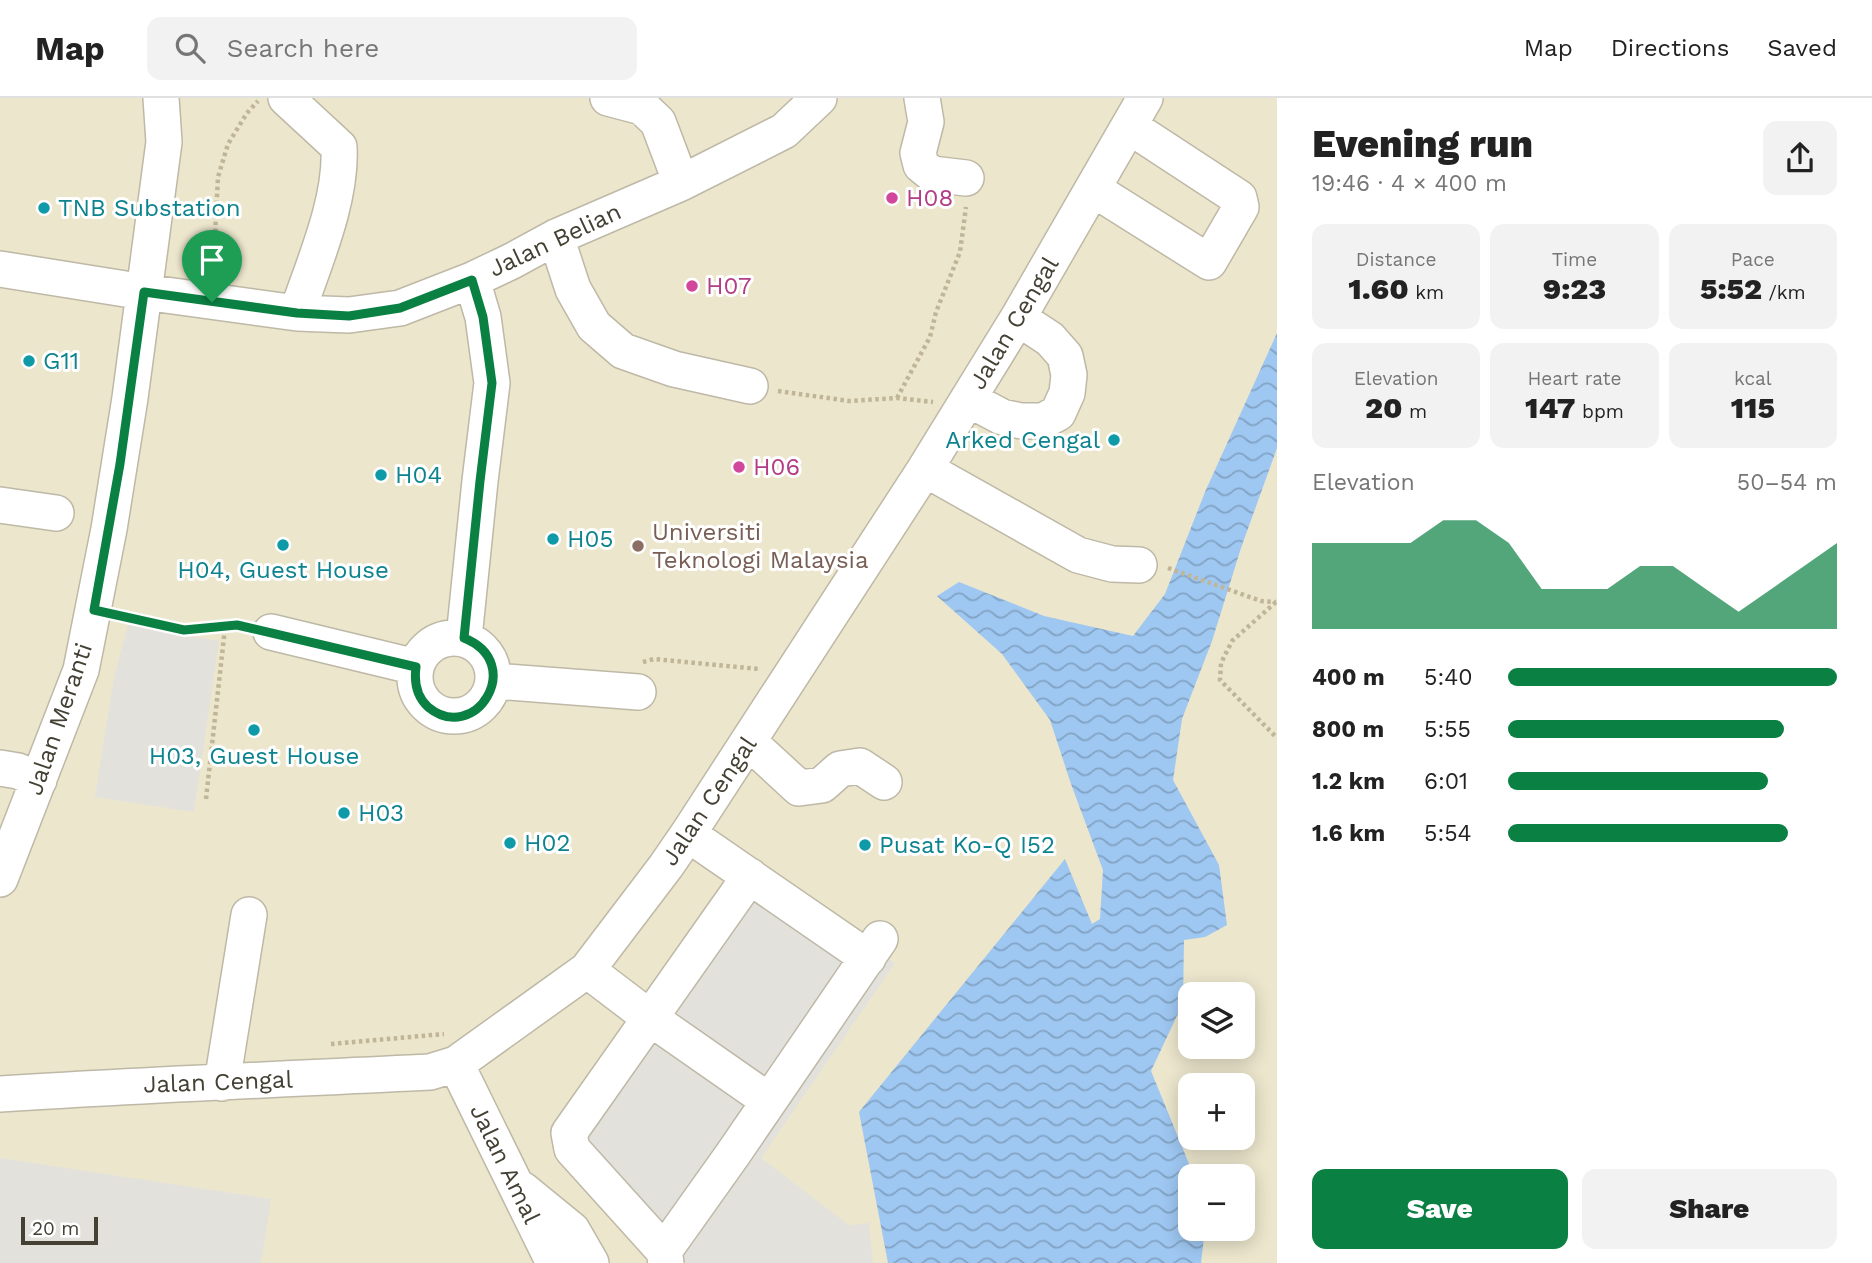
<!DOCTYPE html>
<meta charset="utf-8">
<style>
body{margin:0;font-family:"Work Sans",sans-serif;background:#f2f2f2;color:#222;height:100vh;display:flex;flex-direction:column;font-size:26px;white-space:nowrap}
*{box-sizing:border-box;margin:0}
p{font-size:23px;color:#767676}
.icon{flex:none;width:38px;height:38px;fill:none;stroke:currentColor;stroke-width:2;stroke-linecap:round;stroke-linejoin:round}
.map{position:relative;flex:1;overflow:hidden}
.side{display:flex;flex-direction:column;background:#fff;width:595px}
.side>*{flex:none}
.tools{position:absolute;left:1178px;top:884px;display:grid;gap:14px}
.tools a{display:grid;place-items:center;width:77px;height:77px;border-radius:14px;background:#fff;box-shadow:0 4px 18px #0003;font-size:35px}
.scale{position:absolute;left:21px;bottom:18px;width:77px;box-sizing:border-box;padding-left:7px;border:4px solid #444034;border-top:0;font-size:19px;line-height:24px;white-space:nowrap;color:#444034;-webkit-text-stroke:5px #fff;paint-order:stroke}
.pin{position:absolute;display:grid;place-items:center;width:60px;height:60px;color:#fff;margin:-72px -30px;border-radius:50% 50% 50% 0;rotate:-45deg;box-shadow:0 0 7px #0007}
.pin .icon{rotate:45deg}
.round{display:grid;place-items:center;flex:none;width:74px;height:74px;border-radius:14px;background:#f2f2f2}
.head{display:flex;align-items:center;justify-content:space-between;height:119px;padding:0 35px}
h1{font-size:38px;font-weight:800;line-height:52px}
.stats{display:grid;grid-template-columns:repeat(3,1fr);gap:10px;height:119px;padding:7px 35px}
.stats div{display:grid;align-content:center;border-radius:14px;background:#f2f2f2;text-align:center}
.stats b{font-size:30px;font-weight:800}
.stats small{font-size:19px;font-weight:400}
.stats p{font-size:19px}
.chart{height:196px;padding:14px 35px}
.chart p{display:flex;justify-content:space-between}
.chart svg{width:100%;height:126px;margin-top:7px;fill:#0b8043;opacity:.7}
.cta{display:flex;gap:14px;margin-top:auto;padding:14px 35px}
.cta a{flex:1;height:80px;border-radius:14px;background:#0b8043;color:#fff;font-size:28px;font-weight:800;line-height:80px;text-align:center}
.cta a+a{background:#f2f2f2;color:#222}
ul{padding:0 35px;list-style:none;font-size:23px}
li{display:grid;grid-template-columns:112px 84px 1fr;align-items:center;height:52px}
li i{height:18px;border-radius:9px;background:#0b8043}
header{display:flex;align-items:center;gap:42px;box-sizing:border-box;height:98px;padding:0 35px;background:#fff;border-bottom:2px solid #e0e0e0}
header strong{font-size:33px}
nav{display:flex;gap:38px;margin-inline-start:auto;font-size:24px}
.search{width:490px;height:63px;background:#f2f2f2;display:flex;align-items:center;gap:18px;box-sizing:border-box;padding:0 24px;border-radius:14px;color:#767676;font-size:26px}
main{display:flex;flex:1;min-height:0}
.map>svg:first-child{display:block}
</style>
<header>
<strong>Map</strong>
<div class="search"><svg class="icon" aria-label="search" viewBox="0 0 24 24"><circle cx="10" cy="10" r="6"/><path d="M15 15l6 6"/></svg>Search here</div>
<nav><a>Map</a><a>Directions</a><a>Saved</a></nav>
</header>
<main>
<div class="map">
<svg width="1277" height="1165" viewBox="0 0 1277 1165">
<defs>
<pattern id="water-waves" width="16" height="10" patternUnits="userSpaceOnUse" patternTransform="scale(1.75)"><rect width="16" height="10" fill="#9ec7f1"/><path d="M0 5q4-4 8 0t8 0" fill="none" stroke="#82a3c4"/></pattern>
</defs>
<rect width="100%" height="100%" fill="#f2efe4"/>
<path fill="#ece6cd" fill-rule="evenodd" d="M0,0H1277V1165H0ZM1190,896H1242V948H1190ZM1190,987H1242V1040H1190ZM1190,1078H1242V1130H1190Z"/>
<path fill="#e3e1dc" d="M128,526L219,543L194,714L95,699L113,584Z
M745,762L895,865L761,1060L849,1127L869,1125L873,1165H649L552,1048Z
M0,1060L271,1101L261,1165H0Z"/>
<path fill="url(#water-waves)" d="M1277,235V350L1241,450L1212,543L1182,621L1173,682L1219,767L1227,827L1205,839L1184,842L1183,905L1151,973L1194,1078H1190V1130L1205,1131L1201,1165H888L859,1014L1065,761L1092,826L1100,821L1103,772L1071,686L1050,622L1002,556L937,498L959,484L1044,518L1133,538L1165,496L1205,394Z"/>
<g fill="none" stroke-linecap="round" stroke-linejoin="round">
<defs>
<path id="minor" d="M286,0L339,49C342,102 314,165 297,215
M608,0L642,9L658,24L681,85
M922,0L926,24L918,55L921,67L932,76L966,80
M1093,91L1209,164L1241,109L1239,100L1129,28
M556,139L573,191L594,228L623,253L674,271L750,288
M0,171L144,194L297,215L349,217L400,210L472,182L512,163L556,139L681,85L784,33L819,0
M968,301L1002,319L1021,323H1043L1058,315L1067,295L1069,277L1065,258L1050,241L1018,220
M925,371L1078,457L1112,466L1139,467
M0,407L56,415
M271,534L416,569
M415 579a39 39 0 1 1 78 0a39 39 0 1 1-78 0Z
M464,540L480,383L492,285L483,219L472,182
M494,583L638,594
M749,644L799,690L822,687L840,671L860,668L884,684
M0,670L18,673L39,682
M688,736L868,860
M0,781L81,572L109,431L130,300L164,44L161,0
M587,872L650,920L769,1003
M456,966L554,1165
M222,985L249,817
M0,996C143,987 287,981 430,974L456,966L587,872L666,768L688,736L925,371L1018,220L1145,0
M523,1092L572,1132L591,1165
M664,1153L733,1056L880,841
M666,1165L664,1153L572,1051L569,1035L750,778"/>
</defs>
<use href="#minor" stroke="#beb8a6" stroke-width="38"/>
<path stroke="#c0b597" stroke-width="4.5" stroke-dasharray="3.5 3.5" stroke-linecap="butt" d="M213,176L218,79L228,46L247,15L258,3
M778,293L849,303L897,300L933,304
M897,300L930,239L936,214L960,154L966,109
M1168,470L1261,503L1276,504
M1276,504L1232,543L1221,565L1220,582L1277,640
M122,519L184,532L225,530
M643,564L654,561L759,571
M206,701L225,530L238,527L244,529
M331,946L444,936"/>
<use href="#minor" stroke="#fff" stroke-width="35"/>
</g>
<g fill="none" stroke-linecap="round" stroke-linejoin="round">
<defs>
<path id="route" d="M472,182L483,219L492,285L480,383L464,540C527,565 475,648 428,609C416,598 414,584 416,569L237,527L184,532L94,512L120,366L144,194L297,215L349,218L400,210Z"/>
</defs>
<use href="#route" stroke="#fff" stroke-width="14"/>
<use href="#route" stroke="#0b8043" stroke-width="9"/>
</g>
<g fill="#d1479c" stroke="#fff" stroke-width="2.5">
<circle cx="892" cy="100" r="7"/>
<circle cx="692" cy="188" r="7"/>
<circle cx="739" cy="369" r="7"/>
</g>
<g fill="#0f9aa8" stroke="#fff" stroke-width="2.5">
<circle cx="44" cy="110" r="7"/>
<circle cx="29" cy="263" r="7"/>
<circle cx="1114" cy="342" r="7"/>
<circle cx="381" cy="377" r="7"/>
<circle cx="553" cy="441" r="7"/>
<circle cx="283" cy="447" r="7"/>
<circle cx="254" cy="632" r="7"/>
<circle cx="344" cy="715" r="7"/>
<circle cx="510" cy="745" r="7"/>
<circle cx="865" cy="747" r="7"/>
</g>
<circle fill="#8d6e63" stroke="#fff" stroke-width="2.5" cx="638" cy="448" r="7"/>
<g text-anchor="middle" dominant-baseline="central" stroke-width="6" stroke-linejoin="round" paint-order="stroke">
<g font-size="24" fill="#b23c85" stroke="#fff" text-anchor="start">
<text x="906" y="100">H08</text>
<text x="706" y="188">H07</text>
<text x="753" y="369">H06</text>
</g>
<g font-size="24" fill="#0d838f" stroke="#fff" text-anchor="start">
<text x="58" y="110">TNB Substation</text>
<text x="43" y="263">G11</text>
<text x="1100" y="342" text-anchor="end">Arked Cengal</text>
<text x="395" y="377">H04</text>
<text x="567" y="441">H05</text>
<text x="283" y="472" text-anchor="middle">H04, Guest House</text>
<text x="254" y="658" text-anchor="middle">H03, Guest House</text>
<text x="358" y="715">H03</text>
<text x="524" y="745">H02</text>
<text x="879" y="747">Pusat Ko-Q I52</text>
</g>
<g font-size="24" fill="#444034" stroke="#fff">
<text transform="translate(555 142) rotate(-25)">Jalan Belian</text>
<text transform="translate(1014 225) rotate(-59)">Jalan Cengal</text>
<text transform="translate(59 621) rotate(-71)">Jalan Meranti</text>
<text transform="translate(709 703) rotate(-56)">Jalan Cengal</text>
<text transform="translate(218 984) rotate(-2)">Jalan Cengal</text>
<text transform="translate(505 1066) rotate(64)">Jalan Amal</text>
</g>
<g font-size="24" fill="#785e54" stroke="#fff" text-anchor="start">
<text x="652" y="434">Universiti<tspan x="652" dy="28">Teknologi Malaysia</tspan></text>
</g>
</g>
</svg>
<div class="tools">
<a><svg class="icon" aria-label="layers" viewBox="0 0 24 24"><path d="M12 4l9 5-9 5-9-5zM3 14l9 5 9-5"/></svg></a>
<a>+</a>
<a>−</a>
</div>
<div class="scale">20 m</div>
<div class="pin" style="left:212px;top:204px;background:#1e9e55"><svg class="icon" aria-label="arrive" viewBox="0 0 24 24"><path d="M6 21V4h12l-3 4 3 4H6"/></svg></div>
</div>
<section class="side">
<div class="head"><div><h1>Evening run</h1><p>19:46 · 4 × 400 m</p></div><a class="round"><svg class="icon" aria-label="share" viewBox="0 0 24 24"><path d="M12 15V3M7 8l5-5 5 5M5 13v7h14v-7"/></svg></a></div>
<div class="stats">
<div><p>Distance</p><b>1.60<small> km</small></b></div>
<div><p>Time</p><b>9:23</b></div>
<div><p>Pace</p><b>5:52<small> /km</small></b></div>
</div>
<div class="stats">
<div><p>Elevation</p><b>20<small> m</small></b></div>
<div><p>Heart rate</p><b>147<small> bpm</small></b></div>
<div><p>kcal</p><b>115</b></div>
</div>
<div class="chart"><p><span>Elevation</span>50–54 m</p>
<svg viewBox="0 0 160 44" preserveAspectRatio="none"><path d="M0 44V14L10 14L20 14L30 14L40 6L50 6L60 14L70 30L80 30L90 30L100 22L110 22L120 30L130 38L140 30L150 22L160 14V44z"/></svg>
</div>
<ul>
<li><b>400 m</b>5:40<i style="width:100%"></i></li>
<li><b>800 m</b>5:55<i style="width:84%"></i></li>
<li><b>1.2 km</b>6:01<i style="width:79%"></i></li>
<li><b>1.6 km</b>5:54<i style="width:85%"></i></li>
</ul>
<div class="cta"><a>Save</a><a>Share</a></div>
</section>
</main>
